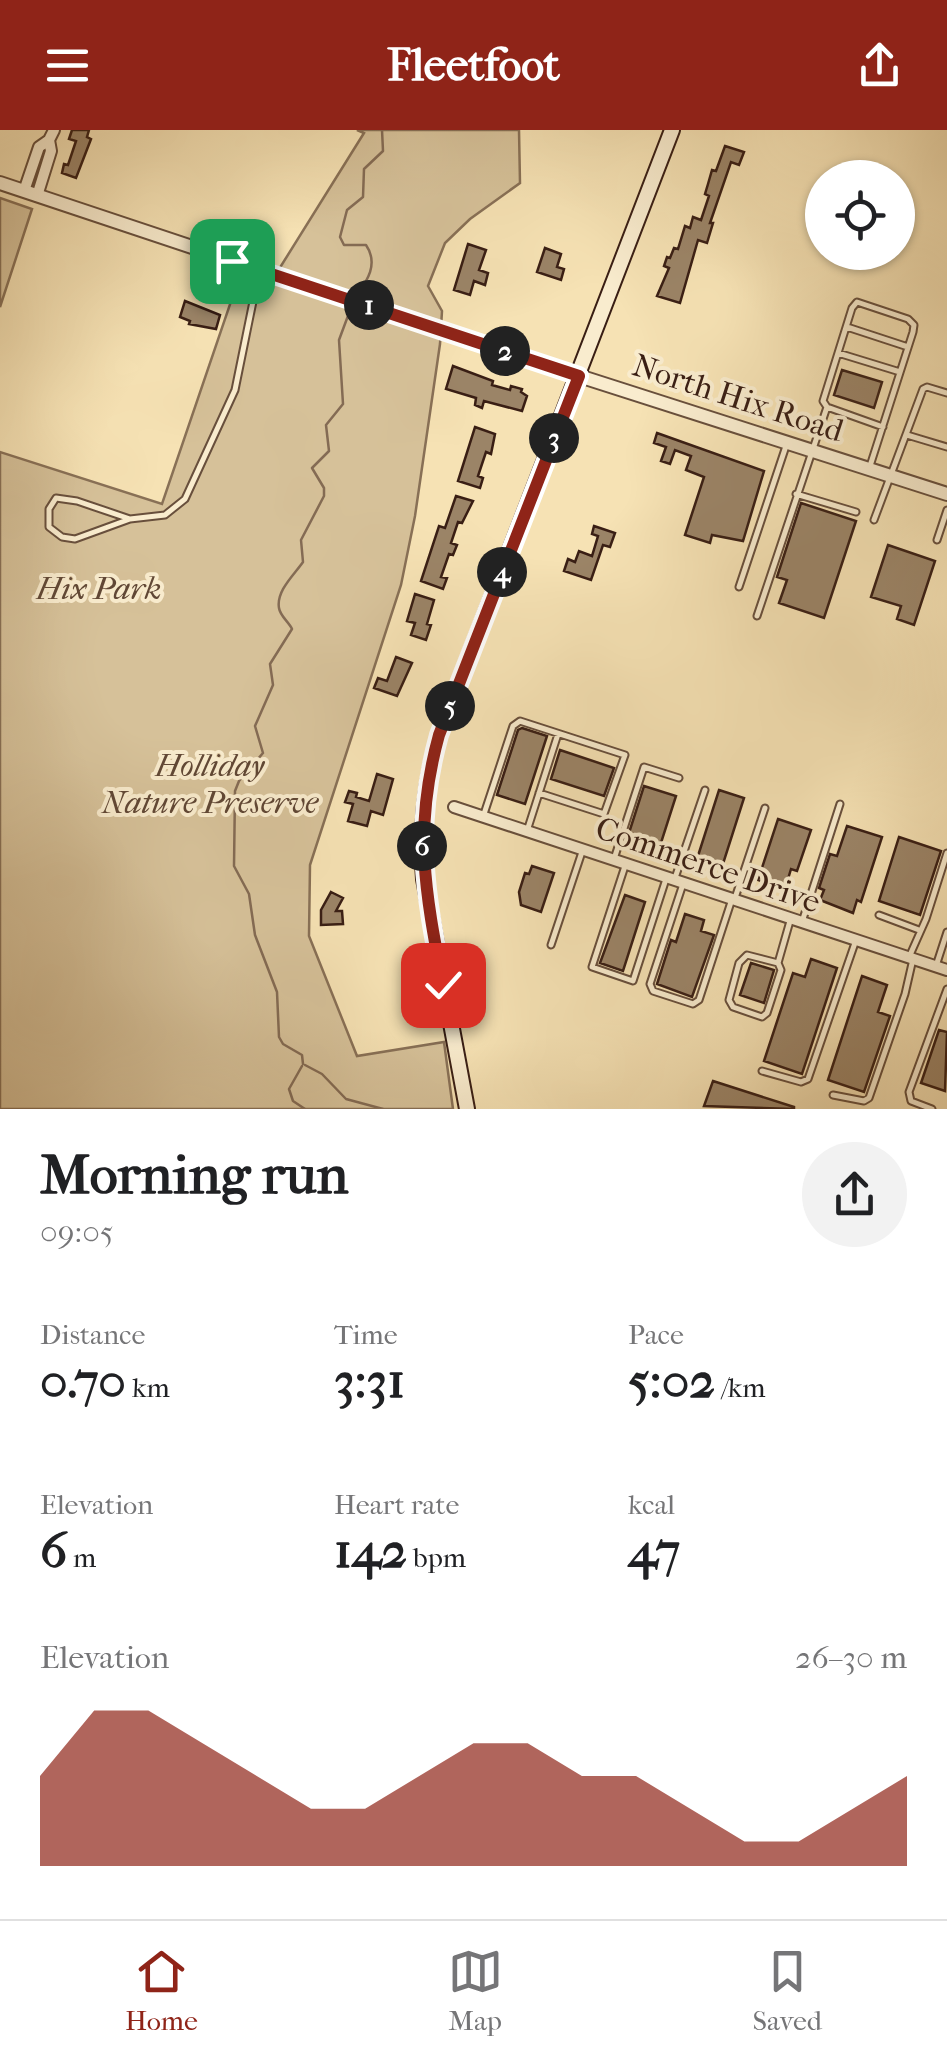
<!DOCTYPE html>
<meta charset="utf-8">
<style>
body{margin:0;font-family:"IM FELL French Canon",serif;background:#f2f2f2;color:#202124;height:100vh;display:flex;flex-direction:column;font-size:38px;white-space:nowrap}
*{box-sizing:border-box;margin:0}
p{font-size:32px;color:#757577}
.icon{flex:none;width:55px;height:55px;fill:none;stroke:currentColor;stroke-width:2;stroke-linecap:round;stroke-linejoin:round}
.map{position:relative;height:979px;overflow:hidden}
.details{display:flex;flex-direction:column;background:#fff;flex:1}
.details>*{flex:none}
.buttons{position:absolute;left:805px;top:30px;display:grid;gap:20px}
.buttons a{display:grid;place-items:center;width:110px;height:110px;border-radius:50%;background:#fff;box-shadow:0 2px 8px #0004;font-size:50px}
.pin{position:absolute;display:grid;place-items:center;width:85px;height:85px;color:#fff;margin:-42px;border-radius:20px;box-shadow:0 5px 15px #0006}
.km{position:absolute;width:50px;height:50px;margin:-25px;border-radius:50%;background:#222;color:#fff;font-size:28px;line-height:50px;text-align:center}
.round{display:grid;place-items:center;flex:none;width:105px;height:105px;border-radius:52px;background:#f2f2f2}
.headline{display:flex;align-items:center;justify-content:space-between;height:170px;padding:0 40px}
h1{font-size:55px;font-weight:800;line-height:75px}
.figures{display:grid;grid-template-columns:repeat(3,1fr);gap:15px;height:170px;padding:10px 40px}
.figures div{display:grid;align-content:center}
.figures b{font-size:50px;font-weight:800}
.figures small{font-size:28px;font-weight:400}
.figures p{font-size:28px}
.chart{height:280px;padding:20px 40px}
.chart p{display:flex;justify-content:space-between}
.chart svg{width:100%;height:180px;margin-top:10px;fill:#8f2418;opacity:.7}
header{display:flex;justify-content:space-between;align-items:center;height:130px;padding:0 40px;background:#8f2418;color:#fff;font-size:45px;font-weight:800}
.dock{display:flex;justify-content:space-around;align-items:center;height:140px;border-top:2px solid #e0e0e0;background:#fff;font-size:28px;color:#757577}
.dock a{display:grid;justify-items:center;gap:5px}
.dock .active{color:#8f2418}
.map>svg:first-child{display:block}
</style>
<header><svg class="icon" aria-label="menu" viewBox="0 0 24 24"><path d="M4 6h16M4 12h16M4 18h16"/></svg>Fleetfoot<svg class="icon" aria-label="share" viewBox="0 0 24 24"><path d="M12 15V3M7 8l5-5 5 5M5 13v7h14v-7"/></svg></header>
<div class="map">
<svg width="947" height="979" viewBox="0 0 947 979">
<rect width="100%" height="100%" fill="#f6e2b4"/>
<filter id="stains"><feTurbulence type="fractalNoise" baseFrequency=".002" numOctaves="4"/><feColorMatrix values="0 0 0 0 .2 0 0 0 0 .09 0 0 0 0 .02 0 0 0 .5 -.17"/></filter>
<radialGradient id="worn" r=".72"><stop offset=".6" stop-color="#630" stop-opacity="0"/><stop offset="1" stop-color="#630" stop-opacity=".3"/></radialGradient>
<path fill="#d6c199" stroke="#887056" stroke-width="2.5" d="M357,0H519L520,53L470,89L445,113L428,156L442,181L440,214L415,386L401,455L310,735L309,806L357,926L444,912L453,979H0V322L162,374L241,142L271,152L364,3Z
M0,68L32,79L0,177Z"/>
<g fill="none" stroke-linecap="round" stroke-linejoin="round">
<path stroke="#846b54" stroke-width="2.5" d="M356,167C367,151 379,134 366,115H344L340,107L347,80L363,67L364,39L383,21L382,0
M303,934L302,925L283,914L279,907L277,862L255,805L249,764L234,736L235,661L239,651L263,623L255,596L273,555L270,534L292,499C289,492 280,486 279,478C276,461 294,445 303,432L301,410L324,366V358L312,338L329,321L326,295L343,274L339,210L352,175
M305,935L322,944L346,969L383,979
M302,936L289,959L293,971L305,979"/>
</g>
<path fill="#9b8467" stroke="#391e14" stroke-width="2.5" d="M72,0H89L87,7L91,9L76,48L62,43L64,34L68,35L76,11L69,9Z
M725,16L744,22L739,35L731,32L710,93H713L707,113L698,110L680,173L657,166L669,138L664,136L667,127L670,128L674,118L678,119L685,96L690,98L693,87L701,90L709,66L705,64L708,54L712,40L716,41Z
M468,114L486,120L479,140L488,143L485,155L474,151L470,165L454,160Z
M545,118L561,124L557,137L564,139L561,150L537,142Z
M185,171L220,185L216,199L189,194L190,191L180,187Z
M453,236L493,251L492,255L510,260L511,256L522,259L521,262L527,266L522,281L484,271L482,278L475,275L476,268L446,259Z
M842,240L882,252L874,278L834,265Z
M475,297L495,304L491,324L486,322L478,346L483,348L480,358L458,351Z
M657,303L764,341L743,411L712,405L710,413L685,405L704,347L686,340L691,326L675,320L670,334L661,331L666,317L654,313Z
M456,366L473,371L462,393L458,392L451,413L457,415L453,425L449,424L441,447L447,448L443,459L421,451L439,396L445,398Z
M801,373L856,391L824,488L779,473L787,450L777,447Z
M594,396L615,403L610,417L603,415L591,450L564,441L568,429L575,432L579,421L592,426L598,406L592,404Z
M888,415L935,431L914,495L897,489L901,476L871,467Z
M415,464L434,470L427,494L431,495L426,510L411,505L415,493L407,491Z
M396,527L412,533L397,566L374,558L378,548L387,551Z
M522,598L547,606L525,674L497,665L518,600Z
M560,620L614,638L604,666L551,649Z
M377,644L393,649L383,685L371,681L367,696L348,691L353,674L345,672L349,661L357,663L356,667L369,671Z
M644,656L676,666L660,716L628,706Z
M719,660L744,668L722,737L697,729Z
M778,689L811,700L797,741L791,739L785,759L758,750Z
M847,696L882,707L861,772L857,770L853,783L820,770L824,760L819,758L830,724L837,726Z
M899,707L941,721L920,785L879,771Z
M532,736L554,743L541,782L521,775L519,762L525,743L529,744Z
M331,762L343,768L336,781H342L343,794L321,795V780Z
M625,765L645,772L623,841L600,833Z
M685,784L704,790L701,801L714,805L692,867L657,854L671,810L676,812Z
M811,829L837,838L802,944L764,931L793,843L805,847Z
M751,833L774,840L764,873L740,865Z
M862,846L887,855L878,882L890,886L864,962L828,950Z
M939,900L947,902L945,961L921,953Z
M713,951L794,977V979L704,976Z"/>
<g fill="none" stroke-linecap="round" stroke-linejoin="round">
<defs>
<path id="service" d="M847,197L908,217
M838,223L900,242
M907,305L947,317
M870,336L913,202L914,195L908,189L857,172L852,178L823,271L827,277L883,297
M796,364L856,382
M130,389L77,371L56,368L49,379V397L62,407L75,409L130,389L165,385L185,369L235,260L259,142
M874,390L923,259L927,257L947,263
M937,410L947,380
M739,457L787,313
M757,486L827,277
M483,687L513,596L520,591L625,625L604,684L539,663
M527,701L558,604
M614,729L644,637L679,648
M626,733L592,837L633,851L666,749
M675,748L705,660
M683,754L650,854L653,861L693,874L699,870L732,769
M735,768L765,678
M879,785L919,800
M802,792L840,674
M551,815L582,722
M910,825L926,789L947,723
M778,833L747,825L739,833L729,870L733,877L762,887L767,883L781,840L778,833L790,791
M936,836L947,802
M762,941L801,952L808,949L856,810
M833,965L864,971L869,968L905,864L913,829
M932,979L911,971L909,962L947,859"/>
<path id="minor" d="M24,61L39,17L49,10L54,0
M37,66L51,21L49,10
M454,677L947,840"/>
<path id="tertiary" d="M0,53L579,246L947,364"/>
<path id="secondary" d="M467,979L424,749C420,698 425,653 439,605L672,0"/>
</defs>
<use href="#service" stroke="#684f3c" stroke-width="9"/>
<use href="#minor" stroke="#684f3c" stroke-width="14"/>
<use href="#tertiary" stroke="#684f3c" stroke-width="16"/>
<use href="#secondary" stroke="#391e14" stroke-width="18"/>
<use href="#service" stroke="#f9ecce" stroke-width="5"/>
<use href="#minor" stroke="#f9ecce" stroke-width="10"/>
<use href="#tertiary" stroke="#f9ecce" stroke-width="12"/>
<use href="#secondary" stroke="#f9ecce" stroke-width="14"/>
</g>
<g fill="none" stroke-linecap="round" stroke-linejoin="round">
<defs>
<path id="route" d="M232,131L579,246L439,605C413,699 425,761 443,855"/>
</defs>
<use href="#route" stroke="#fff" stroke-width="20"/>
<use href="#route" stroke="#8f2418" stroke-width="12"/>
</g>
<g text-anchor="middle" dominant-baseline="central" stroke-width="8" stroke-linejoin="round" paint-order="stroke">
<g font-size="32" fill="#391e14" stroke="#f9ecce">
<text transform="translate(738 268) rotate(18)">North Hix Road</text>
<text transform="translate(708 735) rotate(19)">Commerce Drive</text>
</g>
<g font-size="32" font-style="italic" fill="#604735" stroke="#f9ecce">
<text x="99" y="458">Hix Park</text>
<text x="210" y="635">Holliday<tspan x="210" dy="37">Nature Preserve</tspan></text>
</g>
</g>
<rect width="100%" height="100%" filter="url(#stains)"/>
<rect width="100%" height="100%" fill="url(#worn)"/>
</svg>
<div class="buttons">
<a><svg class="icon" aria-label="locate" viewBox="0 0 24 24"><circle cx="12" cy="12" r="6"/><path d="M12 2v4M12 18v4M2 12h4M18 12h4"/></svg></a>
</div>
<div class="pin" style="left:232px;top:131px;background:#1e9e55"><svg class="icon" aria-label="arrive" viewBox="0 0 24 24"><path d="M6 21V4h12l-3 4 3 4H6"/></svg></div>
<div class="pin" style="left:443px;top:855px;background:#d93025"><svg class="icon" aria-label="check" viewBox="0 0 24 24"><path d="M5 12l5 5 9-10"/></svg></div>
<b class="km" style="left:369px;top:175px">1</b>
<b class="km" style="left:505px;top:221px">2</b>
<b class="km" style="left:554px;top:308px">3</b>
<b class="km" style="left:502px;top:442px">4</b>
<b class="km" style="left:450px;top:576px">5</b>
<b class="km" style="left:422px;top:716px">6</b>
</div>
<section class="details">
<div class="headline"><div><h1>Morning run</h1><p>09:05</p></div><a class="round"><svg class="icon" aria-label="share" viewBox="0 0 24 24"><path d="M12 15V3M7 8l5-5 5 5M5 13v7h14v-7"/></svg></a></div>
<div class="figures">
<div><p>Distance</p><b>0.70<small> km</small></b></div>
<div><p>Time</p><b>3:31</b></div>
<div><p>Pace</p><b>5:02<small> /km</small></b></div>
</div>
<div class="figures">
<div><p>Elevation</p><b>6<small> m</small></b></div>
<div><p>Heart rate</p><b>142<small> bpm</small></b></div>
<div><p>kcal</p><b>47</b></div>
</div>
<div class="chart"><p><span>Elevation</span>26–30 m</p>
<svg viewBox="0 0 160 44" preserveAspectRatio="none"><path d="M0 44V22L10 6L20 6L30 14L40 22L50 30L60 30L70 22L80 14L90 14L100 22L110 22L120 30L130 38L140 38L150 30L160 22V44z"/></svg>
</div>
</section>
<nav class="dock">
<a class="active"><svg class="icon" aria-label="home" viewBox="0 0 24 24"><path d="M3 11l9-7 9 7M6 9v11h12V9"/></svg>Home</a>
<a><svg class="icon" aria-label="map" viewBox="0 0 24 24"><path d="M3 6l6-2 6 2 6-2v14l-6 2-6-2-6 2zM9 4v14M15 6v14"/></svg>Map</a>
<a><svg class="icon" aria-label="saved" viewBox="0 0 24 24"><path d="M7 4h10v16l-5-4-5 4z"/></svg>Saved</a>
</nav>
